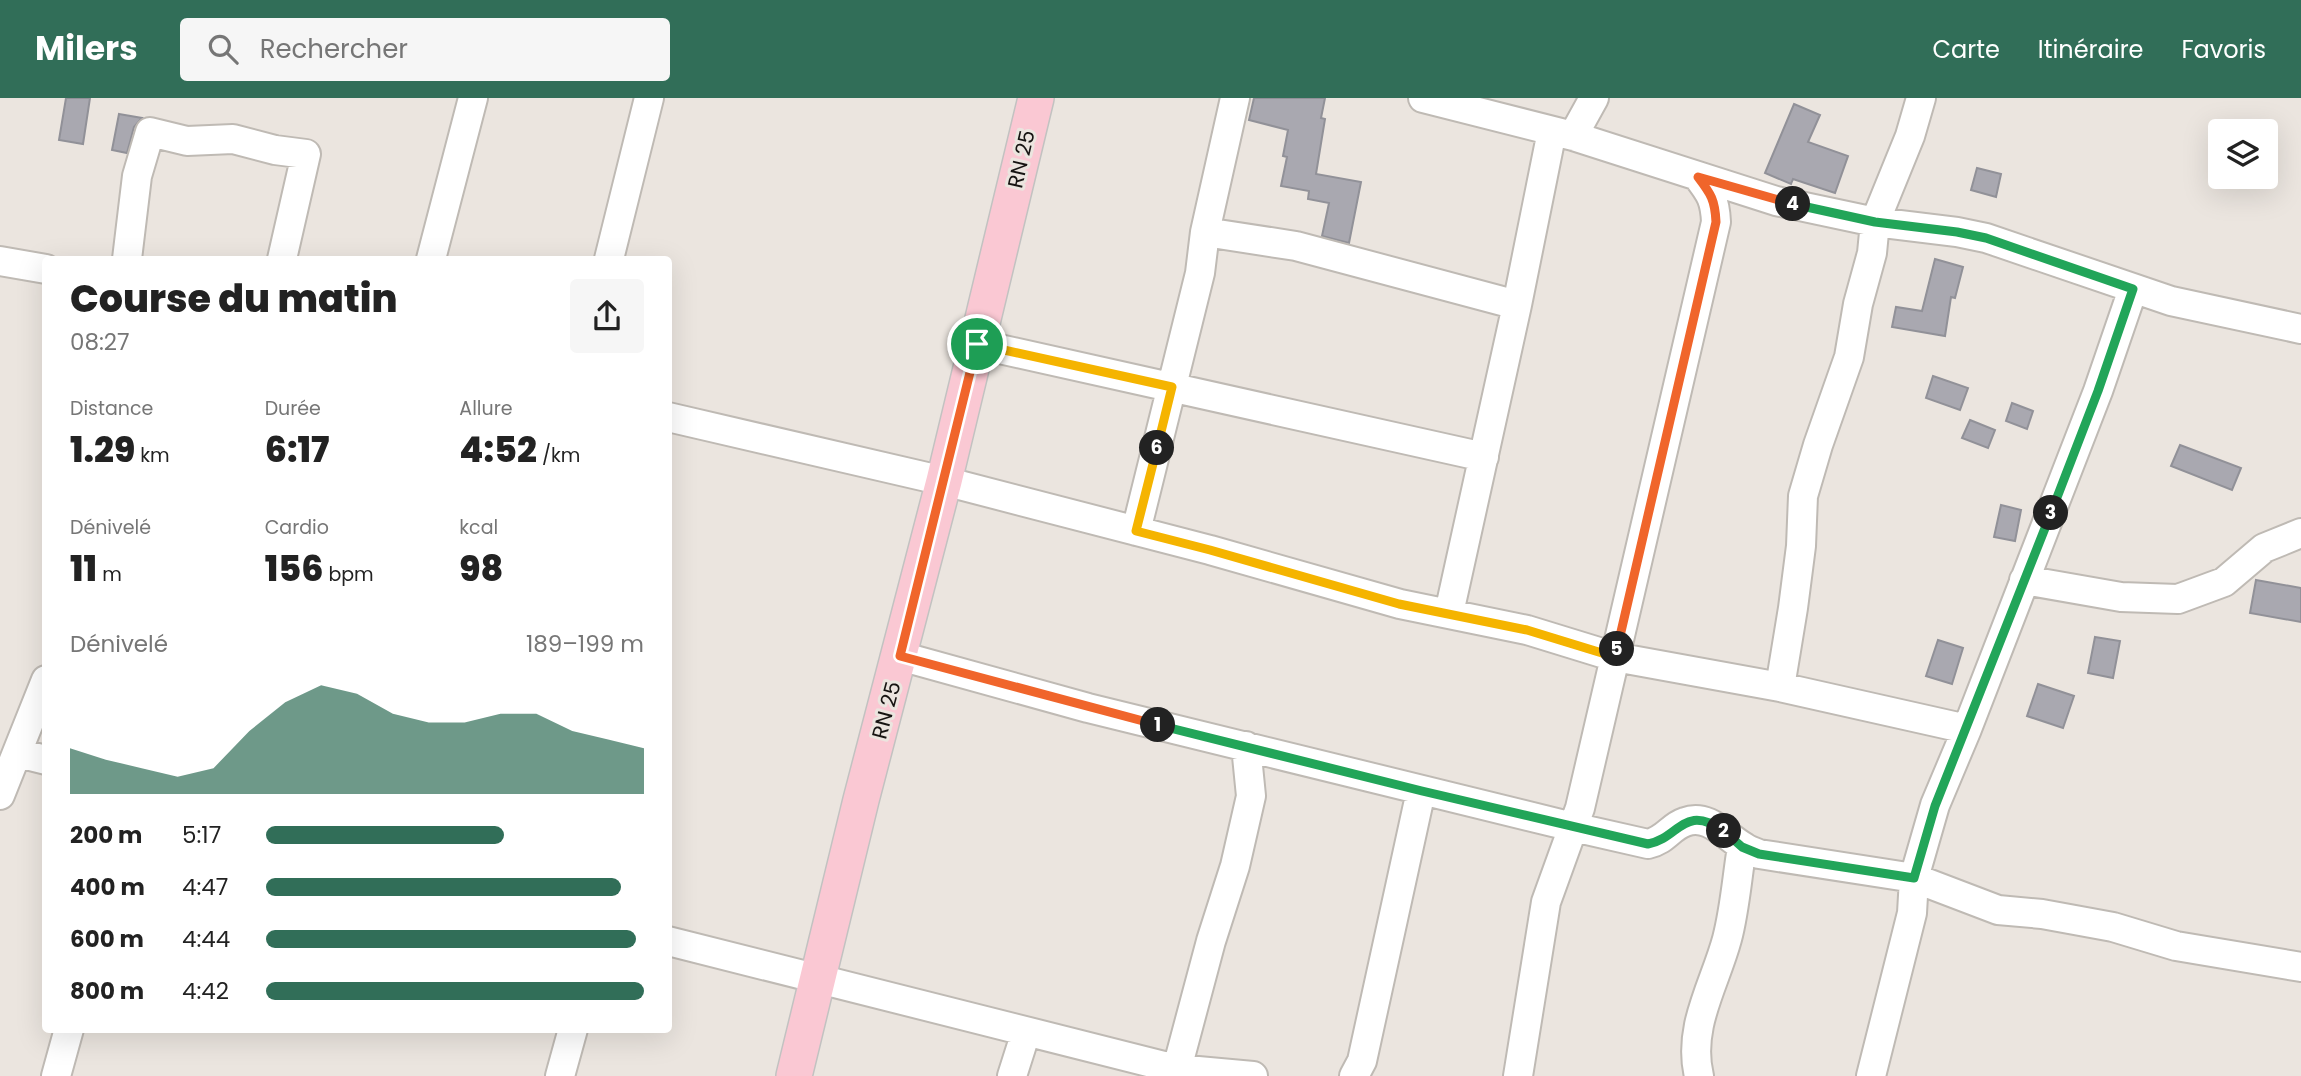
<!DOCTYPE html>
<html lang="fr">
<meta charset="utf-8">
<style>
body{margin:0;font-family:Poppins,sans-serif;background:#f6f6f6;color:#222;height:100vh;display:flex;flex-direction:column;font-size:26px;white-space:nowrap}
*{box-sizing:border-box;margin:0}
p{font-size:23px;color:#767676}
.icon{flex:none;width:38px;height:38px;fill:none;stroke:currentColor;stroke-width:2;stroke-linecap:round;stroke-linejoin:round}
.map{position:relative;flex:1;overflow:hidden}
.drawer{position:absolute;left:42px;top:158px;width:630px;height:777px;display:flex;flex-direction:column;background:#fff;border-radius:7px;box-shadow:0 7px 28px #0002}
.drawer>*{flex:none}
.tools{position:absolute;left:2208px;top:21px;display:grid;gap:14px}
.tools a{display:grid;place-items:center;width:70px;height:70px;border-radius:7px;background:#fff;box-shadow:0 7px 28px #0002;font-size:35px}
.pin{position:absolute;display:grid;place-items:center;width:60px;height:60px;color:#fff;margin:-30px;border:4px solid #fff;border-radius:50%;box-shadow:0 2px 7px #0007}
.km{position:absolute;width:35px;height:35px;margin:-18px;border-radius:50%;background:#222;color:#fff;font-size:19px;line-height:35px;text-align:center}
.round{display:grid;place-items:center;flex:none;width:74px;height:74px;border-radius:7px;background:#f6f6f6}
.headline{display:flex;align-items:center;justify-content:space-between;height:119px;padding:0 28px}
h1{font-size:38px;font-weight:800;line-height:52px}
.metrics{display:grid;grid-template-columns:repeat(3,1fr);gap:10px;height:119px;padding:7px 28px}
.metrics div{display:grid;align-content:center}
.metrics b{font-size:35px;font-weight:800}
.metrics small{font-size:19px;font-weight:400}
.metrics p{font-size:19px}
.chart{height:196px;padding:14px 28px}
.chart p{display:flex;justify-content:space-between}
.chart svg{width:100%;height:126px;margin-top:7px;fill:#316e58;opacity:.7}
ul{padding:0 28px;list-style:none;font-size:23px}
li{display:grid;grid-template-columns:112px 84px 1fr;align-items:center;height:52px}
li i{height:18px;border-radius:9px;background:#316e58}
header{display:flex;align-items:center;gap:42px;box-sizing:border-box;height:98px;padding:0 35px;background:#316e58;color:#fff}
header strong{font-size:33px}
nav{display:flex;gap:38px;margin-inline-start:auto;font-size:24px}
.search{width:490px;height:63px;background:#f6f6f6;display:flex;align-items:center;gap:18px;box-sizing:border-box;padding:0 24px;border-radius:7px;color:#767676;font-size:26px}
.map>svg:first-child{display:block}
</style>
<header>
<strong>Milers</strong>
<div class="search"><svg class="icon" aria-label="search" viewBox="0 0 24 24"><circle cx="10" cy="10" r="6"/><path d="M15 15l6 6"/></svg>Rechercher</div>
<nav><a>Carte</a><a>Itinéraire</a><a>Favoris</a></nav>
</header>
<div class="map">
<svg width="2301" height="978" viewBox="0 0 2301 978">
<rect width="100%" height="100%" fill="#ebe5df"/>
<path fill="#a9a8b0" stroke="#919198" stroke-width="2" d="M66,0H90L83,46L59,42Z
M1254,0H1325L1321,20L1325,21L1316,76L1361,84L1349,145L1322,138L1329,105L1308,101L1309,93L1281,88L1287,59L1283,58L1288,32L1249,22Z
M1794,6L1820,17L1808,44L1848,58L1835,95L1793,81L1791,86L1765,75Z
M119,16L142,20L134,29L127,55L112,52Z
M1977,70L2001,76L1996,99L1971,92Z
M1935,161L1963,169L1955,200L1951,199L1945,238L1892,229L1896,209L1922,213Z
M1933,278L1968,290L1960,312L1926,300Z
M2012,305L2033,313L2027,331L2006,323Z
M1970,322L1995,332L1988,350L1962,340Z
M2180,347L2241,370L2232,392L2171,368Z
M2001,407L2021,412L2015,443L1994,439Z
M2256,482L2301,490V524L2250,515Z
M2095,539L2120,543L2113,580L2088,575Z
M1938,542L1963,550L1952,586L1926,578Z
M2038,586L2074,598L2063,630L2027,618Z"/>
<g fill="none" stroke-linecap="round" stroke-linejoin="round">
<defs>
<path id="minor" d="M1423,0L1573,38L1776,103L1875,124L1957,134L1986,140L2171,203L2301,231
M1573,38L1594,0
M1205,134L1296,148L1517,207
M127,161L137,78L150,34L187,43L233,41L275,52L306,56L282,161
M431,161L473,0
M609,161L649,0
M0,163L46,171
M977,246L1484,359
M668,319L944,383L1210,452L1400,506L1527,532L1615,559L1780,589L1967,631L2098,293L2133,191
M1136,433L1200,175L1205,134L1235,0
M2024,482L2121,499L2178,501L2224,484L2264,450L2301,435
M1449,515L1517,207L1552,33
M900,558L1088,610L1573,729L1648,746C1666,742 1670,729 1685,724C1709,715 1726,739 1744,749C1748,752 1754,754 1759,756L1914,780L1998,812L2042,816L2113,829L2176,848L2301,869
M1780,589L1793,510L1801,448L1803,398L1818,347L1849,259L1858,206L1872,155L1875,124L1910,38L1921,0
M18,655L46,662
M0,697L46,582
M668,843L1176,971L1253,978
M56,978L69,931
M560,978L573,931
M1012,978L1026,934
M1175,978L1211,843L1235,768L1251,698L1246,648
M1354,978L1362,963L1421,693
M1518,978L1546,804L1580,710L1716,124C1715,102 1711,96 1698,79
M1699,978C1687,929 1715,886 1727,841C1735,811 1737,779 1742,749
M1871,978L1912,815L1914,780L1935,707L1967,631"/>
<path id="major" d="M794,978L861,702L944,383L1036,0"/>
</defs>
<use href="#minor" stroke="#bfbab4" stroke-width="32"/>
<use href="#major" stroke="#c2c2c1" stroke-width="38"/>
<use href="#minor" stroke="#fff" stroke-width="28"/>
<use href="#major" stroke="#fac8d3" stroke-width="35"/>
</g>
<g fill="none" stroke-linecap="round" stroke-linejoin="round">
<defs>
<path id="split-1" d="M977,246L900,558L1158,627"/>
<path id="split-2" d="M1158,627L1422,693L1648,746C1680,740 1683,705 1724,733"/>
<path id="split-3" d="M1724,733L1742,749L1759,756L1914,780L1935,708L2051,415"/>
<path id="split-4" d="M1793,106L1875,124L1957,134L1986,140L2133,191L2098,293L2051,415"/>
<path id="split-5" d="M1617,551L1716,124C1715,102 1711,96 1698,79L1793,106"/>
<path id="split-6" d="M1157,350L1136,433L1210,452L1399,506L1527,532L1615,559L1617,551"/>
<path id="split-7" d="M977,246L1172,289L1157,350"/>
</defs>
<use href="#split-1" stroke="#fff" stroke-width="14"/>
<use href="#split-2" stroke="#fff" stroke-width="14"/>
<use href="#split-3" stroke="#fff" stroke-width="14"/>
<use href="#split-4" stroke="#fff" stroke-width="14"/>
<use href="#split-5" stroke="#fff" stroke-width="14"/>
<use href="#split-6" stroke="#fff" stroke-width="14"/>
<use href="#split-7" stroke="#fff" stroke-width="14"/>
<use href="#split-1" stroke="#f0652b" stroke-width="9"/>
<use href="#split-2" stroke="#22a559" stroke-width="9"/>
<use href="#split-3" stroke="#22a559" stroke-width="9"/>
<use href="#split-4" stroke="#22a559" stroke-width="9"/>
<use href="#split-5" stroke="#f0652b" stroke-width="9"/>
<use href="#split-6" stroke="#f5b400" stroke-width="9"/>
<use href="#split-7" stroke="#f5b400" stroke-width="9"/>
</g>
<g text-anchor="middle" dominant-baseline="central" stroke-width="6" stroke-linejoin="round" paint-order="stroke">
<g font-size="21" fill="#161412" stroke="#ebe5df">
<text transform="translate(1021 61) rotate(-77)">RN 25</text>
<text transform="translate(886 612) rotate(-75)">RN 25</text>
</g>
</g>
</svg>
<div class="tools">
<a><svg class="icon" aria-label="layers" viewBox="0 0 24 24"><path d="M12 4l9 5-9 5-9-5zM3 14l9 5 9-5"/></svg></a>
</div>
<div class="pin" style="left:977px;top:246px;background:#1e9e55"><svg class="icon" aria-label="arrive" viewBox="0 0 24 24"><path d="M6 21V4h12l-3 4 3 4H6"/></svg></div>
<b class="km" style="left:1158px;top:627px">1</b>
<b class="km" style="left:1724px;top:733px">2</b>
<b class="km" style="left:2051px;top:415px">3</b>
<b class="km" style="left:1793px;top:106px">4</b>
<b class="km" style="left:1617px;top:551px">5</b>
<b class="km" style="left:1157px;top:350px">6</b>
<section class="drawer">
<div class="headline"><div><h1>Course du matin</h1><p>08:27</p></div><a class="round"><svg class="icon" aria-label="share" viewBox="0 0 24 24"><path d="M12 15V3M7 8l5-5 5 5M5 13v7h14v-7"/></svg></a></div>
<div class="metrics">
<div><p>Distance</p><b>1.29<small> km</small></b></div>
<div><p>Durée</p><b>6:17</b></div>
<div><p>Allure</p><b>4:52<small> /km</small></b></div>
</div>
<div class="metrics">
<div><p>Dénivelé</p><b>11<small> m</small></b></div>
<div><p>Cardio</p><b>156<small> bpm</small></b></div>
<div><p>kcal</p><b>98</b></div>
</div>
<div class="chart"><p><span>Dénivelé</span>189–199 m</p>
<svg viewBox="0 0 160 44" preserveAspectRatio="none"><path d="M0 44V28L10 32L20 35L30 38L40 35L50 22L60 12L70 6L80 9L90 16L100 19L110 19L120 16L130 16L140 22L150 25L160 28V44z"/></svg>
</div>
<ul>
<li><b>200 m</b>5:17<i style="width:63%"></i></li>
<li><b>400 m</b>4:47<i style="width:94%"></i></li>
<li><b>600 m</b>4:44<i style="width:98%"></i></li>
<li><b>800 m</b>4:42<i style="width:100%"></i></li>
</ul>
</section>
</div>
